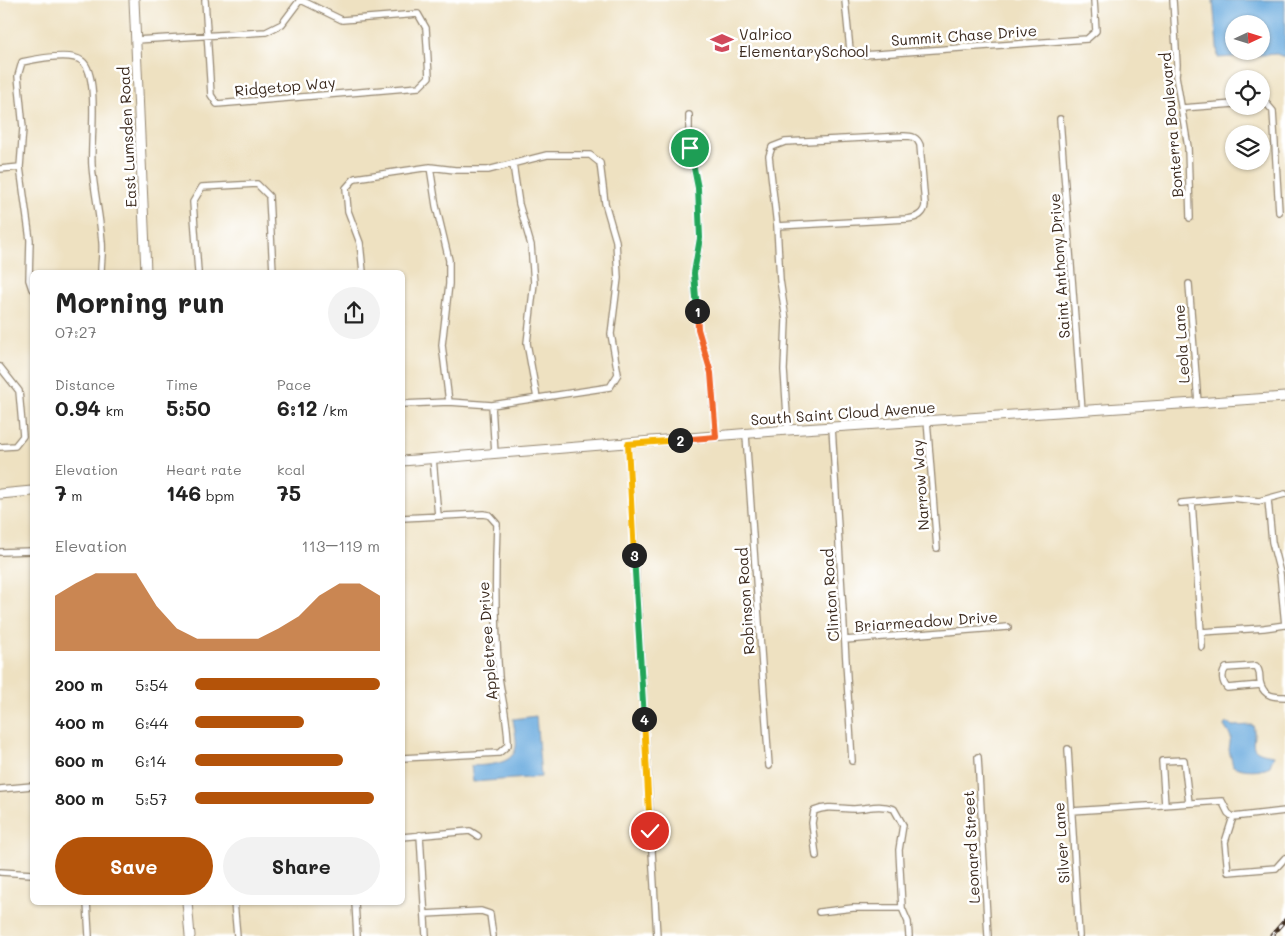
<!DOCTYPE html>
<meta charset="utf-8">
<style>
body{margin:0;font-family:Mali,sans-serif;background:#f2f2f2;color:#222;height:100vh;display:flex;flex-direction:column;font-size:19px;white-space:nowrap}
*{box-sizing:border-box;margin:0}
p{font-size:16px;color:#767676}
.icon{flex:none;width:28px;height:28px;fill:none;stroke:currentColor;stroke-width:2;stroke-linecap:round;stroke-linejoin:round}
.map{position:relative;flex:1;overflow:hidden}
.side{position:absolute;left:30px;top:270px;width:375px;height:635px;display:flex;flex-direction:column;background:#fff;border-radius:8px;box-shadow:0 1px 4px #0004}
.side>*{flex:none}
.needle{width:32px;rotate:86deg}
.tools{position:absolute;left:1225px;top:15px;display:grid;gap:10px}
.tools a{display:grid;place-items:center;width:45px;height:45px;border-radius:50%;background:#fff;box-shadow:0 1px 4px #0004;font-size:25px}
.pin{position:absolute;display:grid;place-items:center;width:42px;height:42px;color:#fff;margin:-21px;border:2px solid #fff;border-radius:50%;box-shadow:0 1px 5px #0007}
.km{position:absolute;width:25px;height:25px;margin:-12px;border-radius:50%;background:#222;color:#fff;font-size:14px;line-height:25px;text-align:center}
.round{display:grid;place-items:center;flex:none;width:52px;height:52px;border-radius:26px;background:#f2f2f2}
.headline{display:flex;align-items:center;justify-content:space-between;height:85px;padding:0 25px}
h1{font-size:28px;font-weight:700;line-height:38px}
.figures{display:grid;grid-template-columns:repeat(3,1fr);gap:8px;height:85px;padding:5px 25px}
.figures div{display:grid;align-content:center}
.figures b{font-size:21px;font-weight:700}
.figures small{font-size:14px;font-weight:400}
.figures p{font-size:14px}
.chart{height:140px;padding:10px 25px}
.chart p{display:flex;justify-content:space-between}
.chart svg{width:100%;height:90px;margin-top:5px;fill:#b45309;opacity:.7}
.button{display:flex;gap:10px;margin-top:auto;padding:10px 25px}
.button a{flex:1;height:58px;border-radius:30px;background:#b45309;color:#fff;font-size:20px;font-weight:700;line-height:58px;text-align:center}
.button a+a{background:#f2f2f2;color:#222}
ul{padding:0 25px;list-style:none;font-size:16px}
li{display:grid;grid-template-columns:80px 60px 1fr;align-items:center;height:38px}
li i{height:12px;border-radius:6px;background:#b45309}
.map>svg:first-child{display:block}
</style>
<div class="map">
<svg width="1285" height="936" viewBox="0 0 1285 936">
<rect width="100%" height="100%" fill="#fff"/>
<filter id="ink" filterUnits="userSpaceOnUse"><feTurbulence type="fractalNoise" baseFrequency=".02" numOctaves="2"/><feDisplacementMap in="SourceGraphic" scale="10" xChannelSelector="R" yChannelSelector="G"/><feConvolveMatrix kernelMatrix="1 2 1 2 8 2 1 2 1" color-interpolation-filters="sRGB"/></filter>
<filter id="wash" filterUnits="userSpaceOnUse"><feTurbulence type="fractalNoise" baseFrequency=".0096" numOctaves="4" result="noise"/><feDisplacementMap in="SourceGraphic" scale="20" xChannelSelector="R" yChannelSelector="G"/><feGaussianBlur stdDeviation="1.12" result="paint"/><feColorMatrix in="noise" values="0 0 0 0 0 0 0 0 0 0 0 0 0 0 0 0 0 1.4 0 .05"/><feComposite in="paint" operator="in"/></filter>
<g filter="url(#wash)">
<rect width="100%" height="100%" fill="#eee1c1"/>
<path fill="#6aabde" stroke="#526a7e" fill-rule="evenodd" d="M1213,0H1285V57L1276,54L1218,58ZM1234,24H1261V51H1234Z
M536,716L541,777L473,782L471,766C485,765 513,766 516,747C517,739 514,727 513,719Z
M1226,722L1233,726L1253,725C1258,742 1242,751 1274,755L1270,766C1260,771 1244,771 1233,766L1229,750L1231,737L1224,726Z"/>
</g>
<g filter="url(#ink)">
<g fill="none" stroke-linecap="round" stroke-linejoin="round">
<defs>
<path id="street" d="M205,0L211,95L217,104L419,87L429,77L426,28L418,14L342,20L301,0
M845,0L850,50L863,55L1087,39L1096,31L1094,0
M1173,0L1177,65L1176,76L1188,147L1190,218
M136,40L266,32L282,24L300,0
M1261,103L1267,104L1273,111L1279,212
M1182,108L1234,104
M689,115V148L698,188L700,238L694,273L698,329L711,373L716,437
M1060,119L1082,411
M904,136C912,136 917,137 920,145L925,205C924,215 916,218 907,219L777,226L769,156L772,147L785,142Z
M513,164L519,204L531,245L534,283L527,343L537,398
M430,167L436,206L449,260V284L442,345L449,402
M0,169L20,167
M777,226L780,280L786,320L784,370L788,430
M198,272L193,202L202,187L257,184L269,196L273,272
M363,272L360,243L348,211L346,188L355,178L430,167L455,170H488L547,155H590L600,163L605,203L616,241L618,278L611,334L618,374L610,387L492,405L449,402L402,404
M1189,284L1198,403
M32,289L29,280L30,240L20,167L23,128L18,76L22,62C36,59 71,52 82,61C100,75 90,143 92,166C94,191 100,216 102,242C103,252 101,262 101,272
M0,367L19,391L23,436L15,446L0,447
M492,405L495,454
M927,420L937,548
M832,427L852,761
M746,435L769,766
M628,444L657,936
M433,458L438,516
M1268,500L1272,542L1280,573L1285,625
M1192,502L1202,647
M1181,503L1232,498L1259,501L1285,494
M402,518L483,514L489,515L497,524C495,575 495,625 499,677C502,700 508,721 508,745L499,753L402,758
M0,552L32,551
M1201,632L1264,628L1285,625
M845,640L1008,627
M1261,685L1227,688C1222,682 1221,674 1226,668L1256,666C1262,672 1258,678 1261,685C1265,697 1275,697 1285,697
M1068,749L1079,936
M978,757L988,936
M0,789L32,786
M1165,805L1162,761L1184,760L1189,803
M1072,811L1222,801L1228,813L1233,817L1285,811
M1233,817L1225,842L1228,872L1276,868L1285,858
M420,835L426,936
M402,837L470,831L478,836
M816,856L812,823L814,811C829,805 839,809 854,809C870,808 878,804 894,809L903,825L899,850L902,908L908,922L909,936
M0,872L32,874
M87,902L89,936
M234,902L237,936
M355,902L357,936
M819,912L853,908H902
M425,914L481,911L490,914L493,936"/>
<path id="secondary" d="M134,0L146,272
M402,461L788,430L1285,397
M0,494L32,491
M187,902L190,936"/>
</defs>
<use href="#street" stroke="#948670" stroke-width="8"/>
<use href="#secondary" stroke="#948670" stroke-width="11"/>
<use href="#street" stroke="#fff" stroke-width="5.5"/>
<use href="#secondary" stroke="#fff" stroke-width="9"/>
<defs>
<path id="rail" d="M1271,936L1285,920"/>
</defs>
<use href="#rail" stroke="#3b2a1e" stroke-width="4"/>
<use href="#rail" stroke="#fff" stroke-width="2" stroke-dasharray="5.5" stroke-linecap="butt"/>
</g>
</g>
<g fill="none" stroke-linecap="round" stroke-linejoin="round" filter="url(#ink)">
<defs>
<path id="split-1" d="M690,148L698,188L700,238L694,273L697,311"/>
<path id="split-2" d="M680,440L716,437L711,373L698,329L697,311"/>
<path id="split-3" d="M634,555L628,444L680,440"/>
<path id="split-4" d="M634,555L644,719"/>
<path id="split-5" d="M644,719L650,831"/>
</defs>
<use href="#split-1" stroke="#fff" stroke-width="10"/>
<use href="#split-2" stroke="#fff" stroke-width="10"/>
<use href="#split-3" stroke="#fff" stroke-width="10"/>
<use href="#split-4" stroke="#fff" stroke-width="10"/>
<use href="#split-5" stroke="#fff" stroke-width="10"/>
<use href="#split-1" stroke="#22a559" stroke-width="6"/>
<use href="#split-2" stroke="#f0652b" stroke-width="6"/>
<use href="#split-3" stroke="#f5b400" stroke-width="6"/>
<use href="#split-4" stroke="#22a559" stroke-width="6"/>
<use href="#split-5" stroke="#f5b400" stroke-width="6"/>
</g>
<defs>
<symbol id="school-bare" viewBox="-9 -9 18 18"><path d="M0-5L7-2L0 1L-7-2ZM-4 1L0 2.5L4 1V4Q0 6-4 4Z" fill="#d1495b" stroke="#fff" stroke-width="2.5" paint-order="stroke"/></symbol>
</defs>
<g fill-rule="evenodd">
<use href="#school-bare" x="706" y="27" width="32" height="32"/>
</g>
<g text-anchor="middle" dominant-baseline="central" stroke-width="5" stroke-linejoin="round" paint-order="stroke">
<g font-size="15" fill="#3b2a1e" stroke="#fff" text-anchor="start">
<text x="739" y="34">Valrico<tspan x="739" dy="17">ElementarySchool</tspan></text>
</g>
<g font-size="15" fill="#3b2a1e" stroke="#fff">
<text transform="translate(964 35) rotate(-4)">Summit Chase Drive</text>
<text transform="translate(285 86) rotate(-5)">Ridgetop Way</text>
<text transform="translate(1171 125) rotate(-95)">Bonterra Boulevard</text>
<text transform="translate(127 137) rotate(-93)">East Lumsden Road</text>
<text transform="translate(1059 266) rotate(-94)">Saint Anthony Drive</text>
<text transform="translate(1181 344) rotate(-94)">Leola Lane</text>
<text transform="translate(843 413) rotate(-4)">South Saint Cloud Avenue</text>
<text transform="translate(920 485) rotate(-94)">Narrow Way</text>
<text transform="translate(830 595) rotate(-94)">Clinton Road</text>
<text transform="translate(745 601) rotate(-94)">Robinson Road</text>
<text transform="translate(926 621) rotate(-4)">Briarmeadow Drive</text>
<text transform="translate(487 641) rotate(-94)">Appletree Drive</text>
<text transform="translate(1061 843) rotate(-94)">Silver Lane</text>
<text transform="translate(971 847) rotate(-93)">Leonard Street</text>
</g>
</g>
</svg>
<div class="tools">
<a><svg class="needle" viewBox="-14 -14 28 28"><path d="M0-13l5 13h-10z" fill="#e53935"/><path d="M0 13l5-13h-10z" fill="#767676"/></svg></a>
<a><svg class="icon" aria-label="locate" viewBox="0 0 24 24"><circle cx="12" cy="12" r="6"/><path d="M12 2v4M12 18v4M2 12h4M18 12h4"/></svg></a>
<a><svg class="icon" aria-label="layers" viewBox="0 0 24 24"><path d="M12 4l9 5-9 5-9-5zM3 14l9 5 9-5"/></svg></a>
</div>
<div class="pin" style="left:690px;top:148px;background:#1e9e55"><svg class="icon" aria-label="arrive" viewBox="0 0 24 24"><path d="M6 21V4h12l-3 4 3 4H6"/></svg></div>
<div class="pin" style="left:650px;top:831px;background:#d93025"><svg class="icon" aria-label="check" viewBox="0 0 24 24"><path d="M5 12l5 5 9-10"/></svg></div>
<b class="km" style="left:697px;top:311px">1</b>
<b class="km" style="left:680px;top:440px">2</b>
<b class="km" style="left:634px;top:555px">3</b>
<b class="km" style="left:644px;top:719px">4</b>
<section class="side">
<div class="headline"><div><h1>Morning run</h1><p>07:27</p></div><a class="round"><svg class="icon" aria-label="share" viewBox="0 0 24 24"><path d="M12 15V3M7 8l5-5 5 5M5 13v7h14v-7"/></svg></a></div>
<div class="figures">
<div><p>Distance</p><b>0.94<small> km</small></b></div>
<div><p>Time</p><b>5:50</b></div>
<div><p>Pace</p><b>6:12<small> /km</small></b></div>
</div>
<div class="figures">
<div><p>Elevation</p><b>7<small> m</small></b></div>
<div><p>Heart rate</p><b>146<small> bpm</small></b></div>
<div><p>kcal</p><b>75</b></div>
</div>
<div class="chart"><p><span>Elevation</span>113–119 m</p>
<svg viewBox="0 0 160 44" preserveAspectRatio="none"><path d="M0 44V17L10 11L20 6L30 6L40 6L50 22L60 33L70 38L80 38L90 38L100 38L110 33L120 27L130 17L140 11L150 11L160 17V44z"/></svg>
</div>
<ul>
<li><b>200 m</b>5:54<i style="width:100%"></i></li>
<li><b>400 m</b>6:44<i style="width:59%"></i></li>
<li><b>600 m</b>6:14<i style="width:80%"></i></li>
<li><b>800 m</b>5:57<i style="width:97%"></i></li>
</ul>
<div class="button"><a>Save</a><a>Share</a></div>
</section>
</div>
